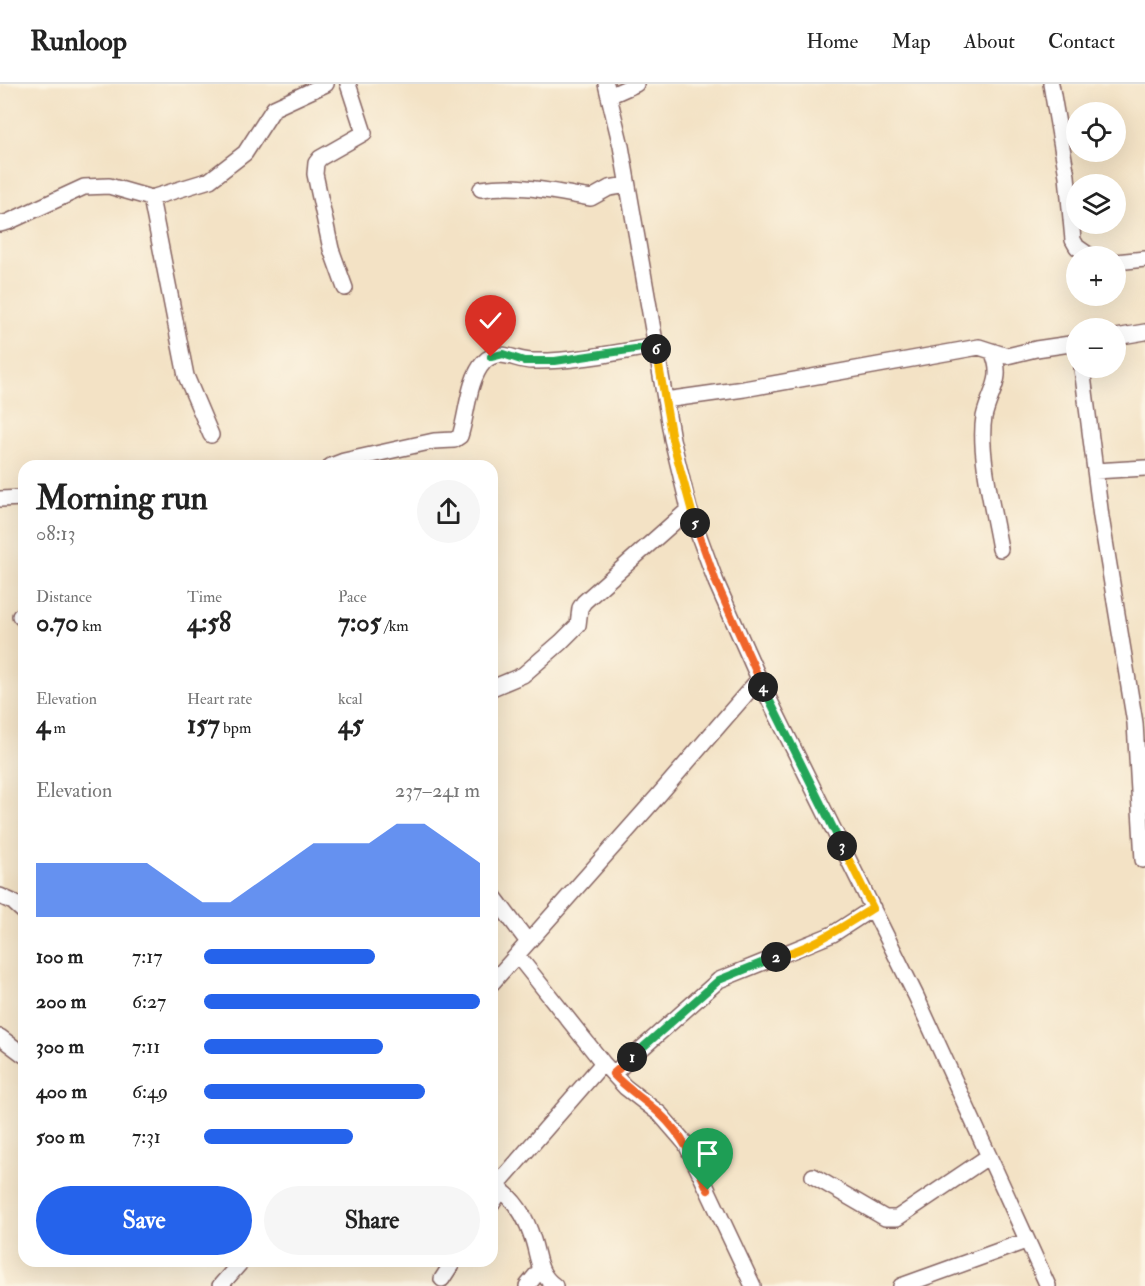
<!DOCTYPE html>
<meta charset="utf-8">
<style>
body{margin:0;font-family:"IM FELL Double Pica",serif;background:#f6f6f6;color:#222;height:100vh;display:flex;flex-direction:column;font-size:22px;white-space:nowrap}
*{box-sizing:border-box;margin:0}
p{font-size:20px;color:#767676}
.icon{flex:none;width:33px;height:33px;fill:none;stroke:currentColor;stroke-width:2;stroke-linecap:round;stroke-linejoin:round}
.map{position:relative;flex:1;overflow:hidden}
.drawer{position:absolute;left:18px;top:376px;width:480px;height:807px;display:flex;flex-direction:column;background:#fff;border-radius:18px;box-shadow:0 6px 24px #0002}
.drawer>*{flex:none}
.buttons{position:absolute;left:1066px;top:18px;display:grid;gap:12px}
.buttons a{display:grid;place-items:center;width:60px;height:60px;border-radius:50%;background:#fff;box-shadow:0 6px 24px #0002;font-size:30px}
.pin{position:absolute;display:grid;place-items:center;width:51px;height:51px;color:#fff;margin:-62px -26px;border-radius:50% 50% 50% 0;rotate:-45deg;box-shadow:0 0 6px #0007}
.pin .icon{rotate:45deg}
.km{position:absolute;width:30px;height:30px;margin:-15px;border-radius:50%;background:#222;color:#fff;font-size:16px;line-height:30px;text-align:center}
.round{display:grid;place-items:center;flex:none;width:63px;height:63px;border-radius:32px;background:#f6f6f6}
.headline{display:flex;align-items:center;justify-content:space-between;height:102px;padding:0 18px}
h1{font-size:33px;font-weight:700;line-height:45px}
.figures{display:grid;grid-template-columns:repeat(3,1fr);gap:9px;height:102px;padding:6px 18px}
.figures div{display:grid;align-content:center}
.figures b{font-size:26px;font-weight:700}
.figures small{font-size:16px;font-weight:400}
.figures p{font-size:16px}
.chart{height:168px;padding:12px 18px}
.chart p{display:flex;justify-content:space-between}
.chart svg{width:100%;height:108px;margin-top:6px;fill:#2563eb;opacity:.7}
.primary-button{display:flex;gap:12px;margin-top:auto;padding:12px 18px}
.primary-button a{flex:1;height:69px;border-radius:36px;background:#2563eb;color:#fff;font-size:24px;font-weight:700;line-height:69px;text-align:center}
.primary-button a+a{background:#f6f6f6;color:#222}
ul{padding:0 18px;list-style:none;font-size:20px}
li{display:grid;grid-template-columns:96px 72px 1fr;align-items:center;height:45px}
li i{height:15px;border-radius:8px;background:#2563eb}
header{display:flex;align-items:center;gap:36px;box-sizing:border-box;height:84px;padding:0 30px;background:#fff;border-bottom:2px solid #e0e0e0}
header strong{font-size:28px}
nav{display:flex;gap:33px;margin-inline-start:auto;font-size:21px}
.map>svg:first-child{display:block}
</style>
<header>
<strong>Runloop</strong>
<nav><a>Home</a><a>Map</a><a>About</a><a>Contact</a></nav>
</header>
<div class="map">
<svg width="1145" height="1202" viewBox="0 0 1145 1202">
<rect width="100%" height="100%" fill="#fcf5e5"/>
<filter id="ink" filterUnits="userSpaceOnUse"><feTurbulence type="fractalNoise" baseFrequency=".0167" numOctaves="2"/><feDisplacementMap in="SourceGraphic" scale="12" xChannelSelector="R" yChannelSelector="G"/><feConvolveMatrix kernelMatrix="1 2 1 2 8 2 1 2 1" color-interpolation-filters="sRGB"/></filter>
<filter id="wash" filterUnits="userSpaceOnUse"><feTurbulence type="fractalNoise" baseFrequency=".008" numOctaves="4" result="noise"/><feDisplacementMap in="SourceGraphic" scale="24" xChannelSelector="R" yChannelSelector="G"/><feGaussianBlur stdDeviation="1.35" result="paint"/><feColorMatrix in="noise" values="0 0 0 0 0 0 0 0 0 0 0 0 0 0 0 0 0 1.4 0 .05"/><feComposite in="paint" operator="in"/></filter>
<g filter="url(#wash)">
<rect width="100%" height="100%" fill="#f3e2c5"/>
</g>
<g filter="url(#ink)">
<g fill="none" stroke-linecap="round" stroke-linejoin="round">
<defs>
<path id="minor" d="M606,0L621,62L672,355L689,425L716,498L759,595L916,912L1048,1202
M1051,0L1067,92L1073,156L1077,163L1090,172
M609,12L636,0
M481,105C521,99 553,108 591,114L609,104L627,101
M151,114L186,292L211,351
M0,140L8,138L84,103L109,102L151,114L210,96L245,69L274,24L326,0
M1116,178L1145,175
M345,204L331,165L315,90L316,79L320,74L364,49L348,0
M1116,253L1145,248
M992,267C1005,296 990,306 984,333C978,368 994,429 1000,465
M1082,284L1101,433L1135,639L1143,776
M665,316L744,305L979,263L1007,272L1036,265L1077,259
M331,382L344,377L434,357L454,356L460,352C467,332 468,295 484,278C499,263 515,277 532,277C573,278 614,269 655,262
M1095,387L1145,384
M0,415L24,414
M20,532L24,536
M492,604L523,591L561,558L578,541L580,524L584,518L689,425
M492,810L528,858
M0,812L13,818L24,828
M517,871L603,979L625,1003L660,1030L686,1060L753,1202
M492,899L657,713L759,595
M0,953L24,971
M613,990L719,896L833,850L873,824
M813,1092L885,1134H897L989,1072
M492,1100C513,1112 526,1132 533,1156C539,1175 538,1190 555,1202
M496,1102L603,979
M492,1120L502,1105
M442,1195L453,1178
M220,1202L241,1178
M527,1202L540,1186
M901,1202L1026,1157"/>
</defs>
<use href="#minor" stroke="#856361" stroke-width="18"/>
<use href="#minor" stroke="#fff" stroke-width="15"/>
</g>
</g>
<g fill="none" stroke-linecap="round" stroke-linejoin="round" filter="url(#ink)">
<defs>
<path id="split-1" d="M632,973L613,990C627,1005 645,1016 660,1030C683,1051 695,1078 708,1106"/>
<path id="split-2" d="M632,973L719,896L776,873"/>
<path id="split-3" d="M776,873C812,864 842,843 873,824L842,762"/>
<path id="split-4" d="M763,603L842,762"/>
<path id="split-5" d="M695,439L716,498L763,603"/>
<path id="split-6" d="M656,265L672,355L695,439"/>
<path id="split-7" d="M491,273L503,270L524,277H555L655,262L656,265"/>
</defs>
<use href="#split-1" stroke="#fff" stroke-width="12"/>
<use href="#split-2" stroke="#fff" stroke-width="12"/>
<use href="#split-3" stroke="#fff" stroke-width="12"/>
<use href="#split-4" stroke="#fff" stroke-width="12"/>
<use href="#split-5" stroke="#fff" stroke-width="12"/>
<use href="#split-6" stroke="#fff" stroke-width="12"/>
<use href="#split-7" stroke="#fff" stroke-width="12"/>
<use href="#split-1" stroke="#f0652b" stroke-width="8"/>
<use href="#split-2" stroke="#22a559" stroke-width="8"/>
<use href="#split-3" stroke="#f5b400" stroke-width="8"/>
<use href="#split-4" stroke="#22a559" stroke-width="8"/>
<use href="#split-5" stroke="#f0652b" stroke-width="8"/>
<use href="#split-6" stroke="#f5b400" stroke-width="8"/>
<use href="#split-7" stroke="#22a559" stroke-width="8"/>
</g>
</svg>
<div class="buttons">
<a><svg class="icon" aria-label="locate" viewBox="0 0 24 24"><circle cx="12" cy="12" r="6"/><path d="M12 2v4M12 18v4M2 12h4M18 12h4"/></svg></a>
<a><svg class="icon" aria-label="layers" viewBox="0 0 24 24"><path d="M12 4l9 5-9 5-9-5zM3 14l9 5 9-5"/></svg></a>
<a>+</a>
<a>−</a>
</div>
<div class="pin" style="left:708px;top:1106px;background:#1e9e55"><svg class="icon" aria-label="arrive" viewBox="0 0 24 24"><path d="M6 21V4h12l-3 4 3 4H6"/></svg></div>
<div class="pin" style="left:491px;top:273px;background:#d93025"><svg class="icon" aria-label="check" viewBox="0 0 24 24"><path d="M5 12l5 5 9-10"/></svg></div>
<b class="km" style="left:632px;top:973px">1</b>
<b class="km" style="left:776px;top:873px">2</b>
<b class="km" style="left:842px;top:762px">3</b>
<b class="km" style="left:763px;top:603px">4</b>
<b class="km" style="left:695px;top:439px">5</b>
<b class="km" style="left:656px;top:265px">6</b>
<section class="drawer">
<div class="headline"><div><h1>Morning run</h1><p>08:13</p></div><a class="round"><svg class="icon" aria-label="share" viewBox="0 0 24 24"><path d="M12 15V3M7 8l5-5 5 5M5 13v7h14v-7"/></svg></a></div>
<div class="figures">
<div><p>Distance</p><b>0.70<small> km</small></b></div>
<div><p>Time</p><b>4:58</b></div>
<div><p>Pace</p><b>7:05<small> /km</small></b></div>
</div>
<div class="figures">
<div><p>Elevation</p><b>4<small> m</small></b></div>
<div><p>Heart rate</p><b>157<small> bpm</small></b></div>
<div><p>kcal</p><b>45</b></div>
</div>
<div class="chart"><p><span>Elevation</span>237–241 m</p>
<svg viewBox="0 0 160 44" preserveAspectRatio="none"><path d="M0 44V22L10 22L20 22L30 22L40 22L50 30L60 38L70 38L80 30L90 22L100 14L110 14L120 14L130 6L140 6L150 14L160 22V44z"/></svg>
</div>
<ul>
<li><b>100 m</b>7:17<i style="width:62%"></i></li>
<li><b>200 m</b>6:27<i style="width:100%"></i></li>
<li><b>300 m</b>7:11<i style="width:65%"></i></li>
<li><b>400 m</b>6:49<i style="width:80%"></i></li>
<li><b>500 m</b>7:31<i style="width:54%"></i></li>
</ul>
<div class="primary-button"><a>Save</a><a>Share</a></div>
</section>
</div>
